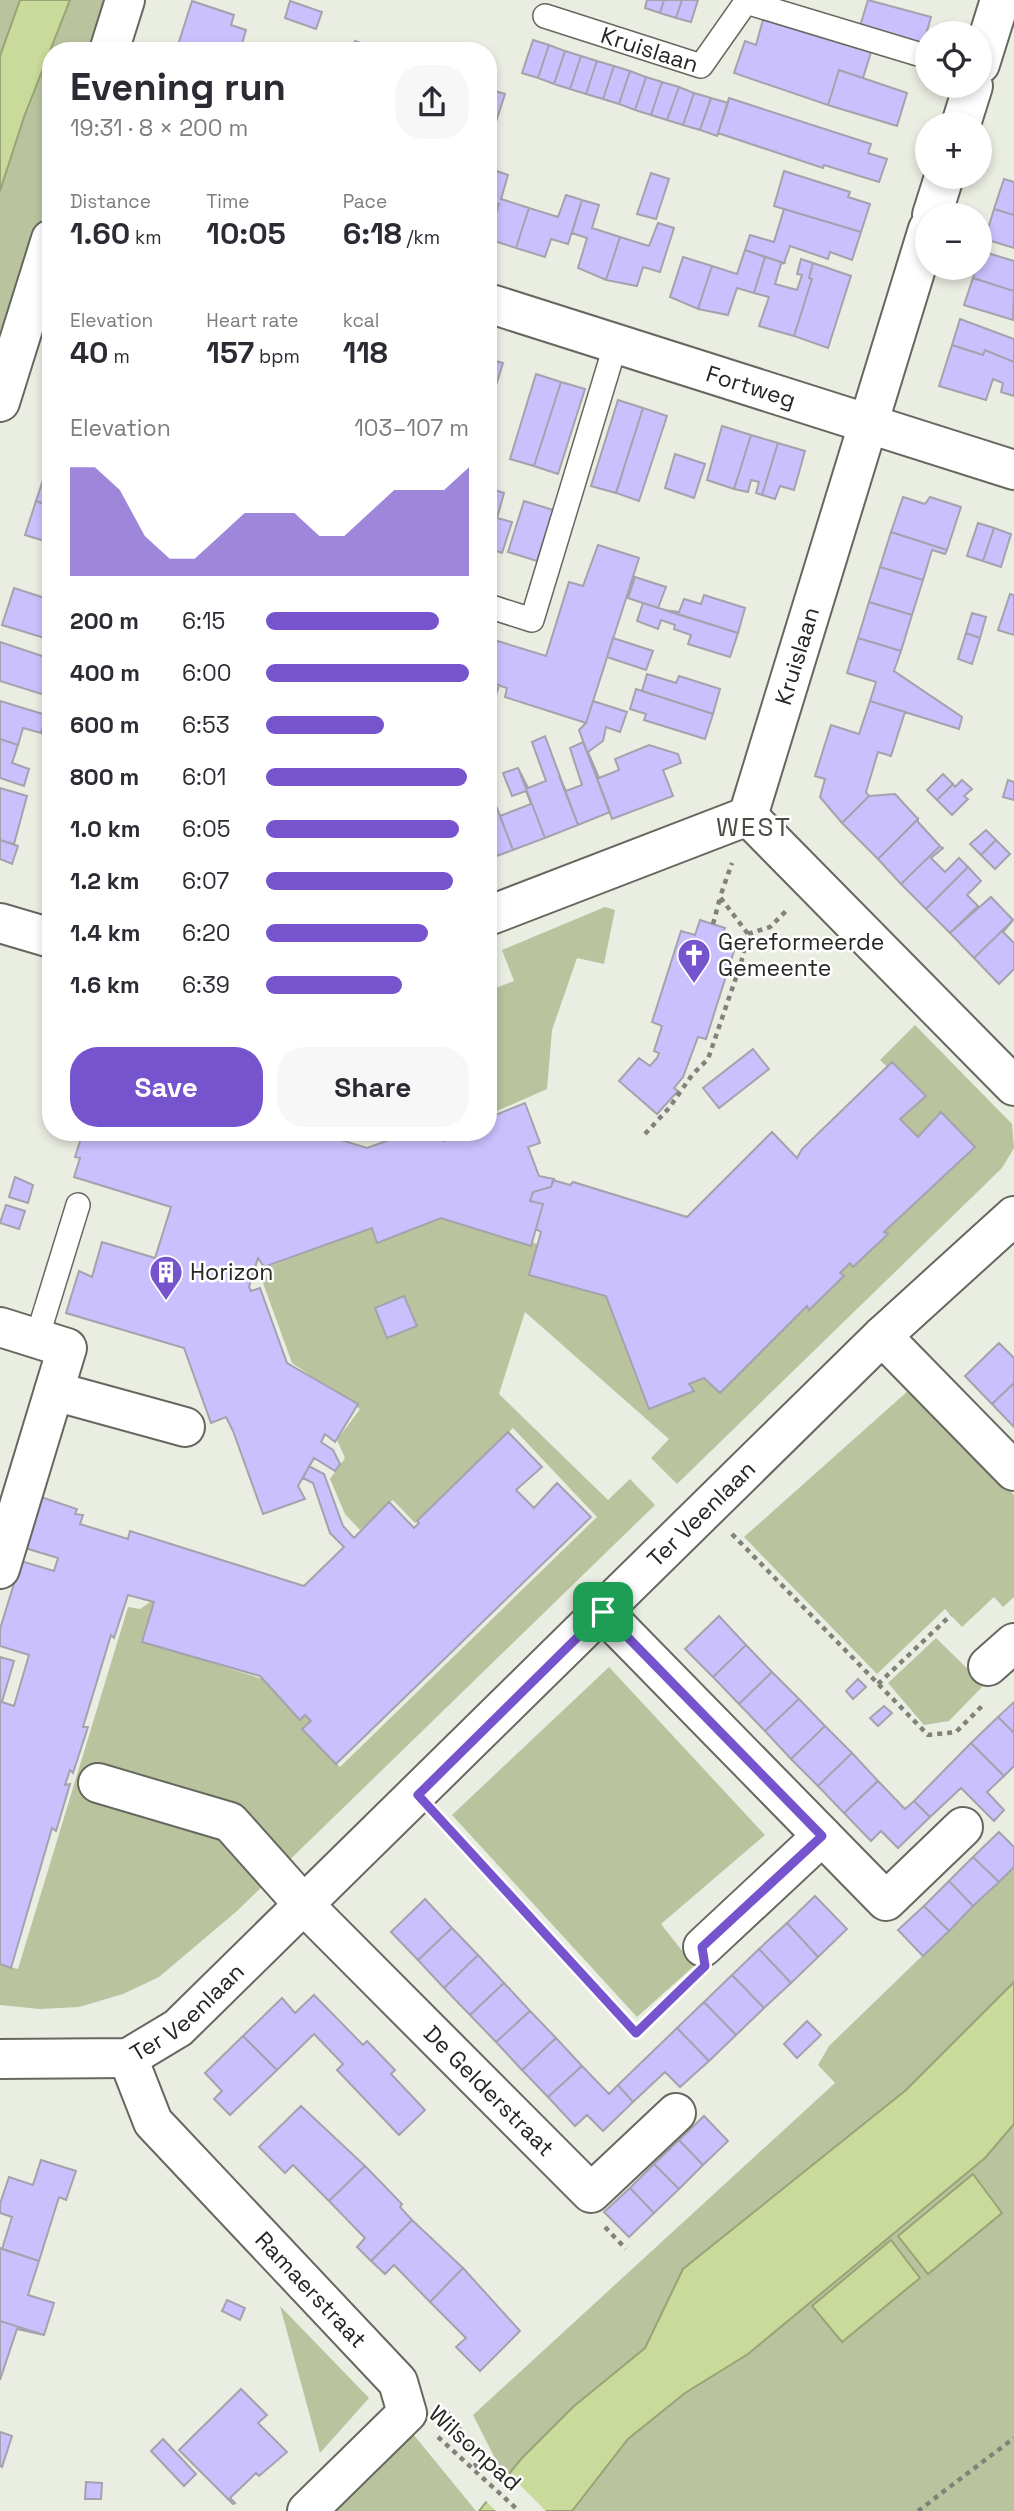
<!DOCTYPE html>
<meta charset="utf-8">
<style>
body{margin:0;font-family:"Space Grotesk",sans-serif;background:#f7f7f7;color:#2b2b33;height:100vh;display:flex;flex-direction:column;font-size:26px;white-space:nowrap}
*{box-sizing:border-box;margin:0}
p{font-size:23px;color:#7c7c81}
.icon{flex:none;width:38px;height:38px;fill:none;stroke:currentColor;stroke-width:2;stroke-linecap:round;stroke-linejoin:round}
.map{position:relative;flex:1;overflow:hidden}
.panel{position:absolute;left:42px;top:42px;width:455px;height:1099px;display:flex;flex-direction:column;background:#fff;border-radius:28px;box-shadow:0 4px 10px #0003}
.panel>*{flex:none}
.fabs{position:absolute;left:915px;top:21px;display:grid;gap:14px}
.fabs a{display:grid;place-items:center;width:77px;height:77px;border-radius:50%;background:#fff;box-shadow:0 4px 10px #0003;font-size:35px}
.pin{position:absolute;display:grid;place-items:center;width:60px;height:60px;color:#fff;margin:-30px;border-radius:14px;box-shadow:0 4px 10px #0006}
.round{display:grid;place-items:center;flex:none;width:74px;height:74px;border-radius:28px;background:#f7f7f7}
.summary{display:flex;align-items:center;justify-content:space-between;height:119px;padding:0 28px}
h1{font-size:38px;font-weight:700;line-height:52px}
.metrics{display:grid;grid-template-columns:repeat(3,1fr);gap:10px;height:119px;padding:7px 28px}
.metrics div{display:grid;align-content:center}
.metrics b{font-size:30px;font-weight:700}
.metrics small{font-size:19px;font-weight:400}
.metrics p{font-size:19px}
.chart{height:196px;padding:14px 28px}
.chart p{display:flex;justify-content:space-between}
.chart svg{width:100%;height:126px;margin-top:7px;fill:#7654cd;opacity:.7}
.cta{display:flex;gap:14px;margin-top:auto;padding:14px 28px}
.cta a{flex:1;height:80px;border-radius:28px;background:#7654cd;color:#fff;font-size:28px;font-weight:700;line-height:80px;text-align:center}
.cta a+a{background:#f7f7f7;color:#2b2b33}
ul{padding:0 28px;list-style:none;font-size:23px}
li{display:grid;grid-template-columns:112px 84px 1fr;align-items:center;height:52px}
li i{height:18px;border-radius:9px;background:#7654cd}
.map>svg:first-child{display:block}
</style>
<div class="map">
<svg width="1014" height="2511" viewBox="0 0 1014 2511">
<rect width="100%" height="100%" fill="#eaede2"/>
<path fill="#b9c39e" d="M0,0H20L0,56Z
M70,0H111L95,51H51V189L0,349V191L24,117Z
M605,907L615,910L604,964L577,958L552,1030L547,1089L488,1115V991L514,981L502,950Z
M915,1025L1012,1124L1014,1148L1002,1168L677,1484L651,1458L669,1439L525,1312L499,1394L608,1500L630,1479L655,1505L237,1911L159,1977L123,1994L79,2007L40,2009L0,2005V1964L18,1969L128,1607L140,1609L159,1596L146,1642L262,1679L300,1719L307,1713L315,1722L306,1730L340,1767L597,1517L513,1428L415,1523L393,1500L360,1530L345,1514L330,1479L345,1458L337,1440L360,1409L292,1363L263,1283L271,1266L376,1226L383,1239L452,1214L543,1246L536,1273L915,1144L892,1119L918,1095L880,1060Z
M909,1390L1014,1495V1597L1003,1607L994,1597L962,1627L945,1609L877,1674L744,1537Z
M936,1638L984,1685L949,1721L924,1725L888,1683Z
M609,1667L765,1835L661,1924L694,1966L637,2017L452,1815Z
M1014,1867V1982L906,2090L683,2269L645,2348L573,2407L505,2478L473,2415L835,2083L818,2065L829,2046Z
M1014,2124V2511H572L628,2439L685,2393L748,2354L985,2158Z
M280,2306L369,2398L320,2453Z
M413,2434L476,2511H336Z"/>
<path fill="#c9da9a" stroke="#98a476" stroke-width="2" d="M20,0H70L24,117L0,191V56Z
M1014,1982V2124L985,2158L748,2354L685,2393L628,2439L572,2511H479L521,2459L573,2407L645,2348L683,2269L906,2090Z
M973,2174L1002,2213L928,2274L898,2236Z
M891,2240L920,2278L842,2342L812,2306Z"/>
<path fill="#eaede2" d="M506,2471L546,2511H496L484,2499Z"/>
<path fill="#cac0fd" stroke="#a4a2ac" stroke-width="2" d="M647,0H664L660,13L645,8Z
M664,0H682L676,18L660,13Z
M682,0H698L691,22L676,18Z
M868,0L931,17L923,45L860,26Z
M192,1L234,15L231,25L246,30L240,51H186L177,48Z
M290,1L322,12L316,29L285,18Z
M764,16L872,49L863,78L839,70L828,105L734,73L745,41L756,45Z
M533,40L549,45L538,78L522,73Z
M355,41L384,51H352Z
M549,45L565,51L554,84L538,78Z
M565,51L581,56L570,89L554,84Z
M581,56L597,61L586,94L570,89Z
M597,61L614,66L603,99L586,94Z
M614,66L630,71L619,104L603,99Z
M839,70L907,93L897,126L828,105Z
M630,71L646,77L635,110L619,104Z
M646,77L662,82L651,115L635,110Z
M662,82L679,87L667,120L651,115Z
M679,87L694,93L683,125L667,120Z
M488,89L505,94L494,128L488,126Z
M694,93L711,98L700,130L683,125Z
M711,98L728,103L717,136L700,130Z
M729,98L871,144L868,153L887,159L879,182L824,165L823,168L718,133Z
M491,169L508,175L501,199L529,208L516,248L488,239L499,204L488,200Z
M784,171L850,192L848,197L870,204L861,232L774,206Z
M651,173L669,179L656,219L637,214Z
M1004,179L1014,182V215L994,209Z
M566,195L582,200L568,244L551,239L545,257L516,248L529,208L558,217Z
M582,200L599,205L592,228L620,237L606,280L578,268L587,238L572,233Z
M784,209L861,232L852,260L830,252L828,259L790,246L784,263L745,250L750,235L774,242Z
M994,209L1014,215V248L985,239Z
M658,223L674,228L660,272L643,267L637,286L606,280L620,237L649,246Z
M745,250L765,257L754,293L737,288L728,315L698,309L712,266L737,274Z
M981,251L1014,261V291L973,278L976,268H980Z
M683,257L712,266L698,309L670,297Z
M765,257L784,263L781,264L775,284L797,290L802,275L797,274L801,259L813,263L809,278L812,279L794,336L759,326L769,297L754,293Z
M813,263L851,276L828,348L794,336L812,279L809,278Z
M973,278L1014,291L1013,320L964,305Z
M960,319L1014,339V362L985,350L983,355L952,345Z
M952,345L983,355L985,350L1014,362V396L1001,392L1003,383L993,379L986,400L939,386Z
M488,359L503,363L488,411Z
M536,374L561,382L534,466L510,459Z
M561,382L585,389L558,474L534,466Z
M618,400L643,408L616,493L591,486Z
M643,408L667,416L639,501L616,493Z
M722,426L751,435L734,489L707,480Z
M751,435L778,443L762,495L756,493L759,482L751,480L748,492L734,489Z
M778,443L805,451L794,490L780,486L775,499L762,495Z
M675,454L705,464L694,498L665,488Z
M47,468L51,469V506L36,501Z
M488,488L504,493L497,518L512,522L502,553L488,548Z
M903,497L925,504L930,497L961,507L947,550L891,532Z
M36,501L51,506V543L25,535Z
M524,501L553,510L537,561L508,552Z
M978,523L994,528L983,561L967,556Z
M994,528L1011,534L1001,567L983,561Z
M891,532L947,550L945,554L932,550L923,580L880,567Z
M598,545L639,558L586,723L505,697L507,688L488,682V638L546,656L569,582L583,586Z
M880,567L923,580L912,615L869,602Z
M635,577L666,587L658,608L628,598Z
M14,588L51,600V640L2,625Z
M1010,594L1014,595V635L998,630Z
M704,595L745,608L738,633L664,610L679,612L684,599L701,604Z
M869,602L912,615L901,651L858,638Z
M643,603L738,633L730,657L688,644L691,635L674,629L675,625L661,620L658,629L637,621Z
M972,613L986,617L980,638L966,633Z
M966,633L980,638L972,664L958,659Z
M613,638L653,651L646,670L607,657Z
M858,638L901,651L894,671L962,717L959,729L870,701L876,682L847,673Z
M0,642L51,659V697L0,681Z
M647,674L676,683L679,676L720,689L713,714L642,691Z
M488,682L499,685L490,716L488,715Z
M636,689L713,714L705,739L644,720L646,714L630,709Z
M0,701L46,715L41,733L23,728L18,745L0,739Z
M593,701L627,712L620,732L606,727L603,741L588,752L599,778L619,770L615,759L649,745L678,754L681,763L663,770L673,796L612,819L579,730L586,723Z
M870,701L905,712L891,756L878,752L866,792L869,796L842,823L820,797L825,779L815,776L831,725L859,734Z
M545,736L578,825L545,838L518,768L528,788L546,781L532,742Z
M0,739L18,745L12,763L29,769L24,786L0,778Z
M583,742L610,812L578,825L559,776L566,791L582,785L570,748Z
M518,768L545,838L513,850L492,795L500,816L531,804L526,791L512,796L503,773Z
M943,774L953,784L937,800L927,790Z
M962,780L972,789L964,796L968,799L952,815L937,800L953,784L955,787Z
M1008,780L1014,782V800L1003,797Z
M0,788L27,796L14,844L0,840Z
M895,794L918,819L878,859L842,823L869,796Z
M492,795L513,850L488,859V796Z
M918,819V822L940,846L901,884L878,859Z
M986,830L996,840L981,855L970,844Z
M0,840L18,846L12,864L0,859Z
M996,840L1010,854L995,869L981,855Z
M940,846L943,848L931,858L945,872L959,858L968,867L926,909L901,884Z
M968,867L981,881L967,895L978,906L950,933L926,909Z
M991,897L1013,920L974,958L950,933Z
M700,920L725,928L720,943L735,948L706,1039L698,1037L683,1077L674,1088L678,1091L657,1114L619,1081L639,1058L650,1066L657,1058L659,1053L654,1051L662,1026L652,1022L681,931L695,935Z
M1013,920L1003,932L1014,943V969L999,984L974,958Z
M753,1049L769,1069L719,1108L703,1088Z
M892,1062L926,1096L900,1119L918,1137L941,1112L975,1147L884,1232L888,1234L853,1267L850,1263L840,1273L844,1276L809,1310L807,1306L720,1393L704,1378L689,1384L694,1391L649,1409L606,1296L529,1275L541,1232L536,1229L543,1204L530,1201L533,1192L551,1187L553,1180L570,1185L573,1182L687,1217L772,1132L797,1158L802,1149Z
M525,1103L540,1143L528,1147L539,1176L554,1179L551,1187L533,1192L530,1201L543,1204L531,1246L441,1218L377,1243L372,1228L264,1267L258,1258L249,1287L251,1291L260,1288L287,1363L358,1404L335,1442L325,1434L321,1442L333,1450L340,1464L335,1471L314,1458L298,1486L305,1499L263,1514L233,1431L226,1417L211,1423L184,1348L66,1313L79,1271L92,1277L102,1242L155,1258L171,1207L74,1177L80,1158L75,1157L83,1132H315L367,1148L411,1132H440L444,1141L455,1136L454,1132H488V1118Z
M15,1177L33,1185L28,1203L9,1197Z
M6,1205L25,1211L19,1229L0,1223Z
M404,1296L417,1326L387,1338L375,1308Z
M999,1343L1014,1358V1383L992,1404L965,1376Z
M1014,1383V1427L992,1404Z
M508,1432L542,1467L516,1490L534,1508L557,1483L591,1517L336,1764L302,1729L311,1721L305,1715L300,1720L260,1676L142,1642L154,1602L128,1595L114,1638L111,1635L83,1727H88L73,1773L70,1770L65,1785L70,1784L56,1831L52,1828L11,1968L0,1964V1657L14,1661L2,1702L14,1706L29,1655L0,1646V1629L21,1561L54,1571L58,1558L25,1548L41,1497L77,1509L75,1514L83,1515L80,1524L128,1539L130,1531L304,1586L344,1547L330,1533L313,1483L303,1478L309,1466L324,1474L343,1526L354,1538L389,1502L414,1528L419,1523L417,1521Z
M719,1616L746,1645L713,1677L685,1649Z
M746,1645L772,1672L739,1704L713,1677Z
M772,1672L799,1699L765,1731L739,1704Z
M858,1679L866,1687L853,1699L846,1691Z
M799,1699L825,1726L791,1759L765,1731Z
M1014,1702V1733L998,1717Z
M884,1706L892,1713L878,1726L870,1718Z
M998,1717L1014,1733V1766L1004,1776L971,1743Z
M825,1726L852,1753L818,1786L791,1759Z
M971,1743L1004,1776L987,1792L1004,1810L994,1821L961,1788L930,1817L914,1801Z
M852,1753L878,1781L844,1813L818,1786Z
M878,1781L905,1809L914,1801L930,1817L898,1848L881,1831L871,1841L844,1813Z
M999,1832L1014,1847V1867L999,1882L973,1857Z
M973,1857L999,1882L973,1906L949,1881Z
M949,1881L973,1906L949,1931L924,1906Z
M815,1896L847,1929L818,1957L787,1923Z
M425,1899L452,1928L418,1960L391,1932Z
M924,1906L949,1931L923,1956L898,1930Z
M787,1923L818,1957L791,1983L759,1949Z
M452,1928L478,1955L444,1988L418,1960Z
M759,1949L791,1983L764,2008L732,1975Z
M478,1955L504,1983L470,2015L444,1988Z
M732,1975L764,2008L736,2035L704,2002Z
M504,1983L530,2011L496,2042L470,2015Z
M314,1995L363,2045L367,2041L395,2070L391,2074L425,2110L399,2135L337,2070L343,2064L314,2034L277,2070L243,2036L282,1998L295,2013Z
M704,2002L736,2035L709,2061L677,2028Z
M530,2011L556,2038L522,2070L496,2042Z
M807,2021L821,2035L797,2058L784,2044Z
M677,2028L709,2061L680,2087L665,2072L633,2102L618,2085Z
M243,2036L277,2070L230,2115L214,2099L222,2091L205,2073Z
M556,2038L582,2066L548,2097L522,2070Z
M582,2066L609,2094L618,2085L633,2102L603,2131L587,2115L575,2126L548,2097Z
M301,2106L365,2166L329,2201L293,2165L285,2173L259,2147Z
M704,2116L728,2141L703,2165L679,2140Z
M679,2140L703,2165L679,2189L654,2164Z
M41,2160L76,2171L66,2200L59,2197L39,2261L2,2249L12,2217L0,2213V2204L9,2177L33,2185Z
M654,2164L679,2189L654,2213L630,2188Z
M365,2166L402,2204L400,2207L412,2220L371,2261L357,2247L365,2238L329,2201Z
M630,2188L654,2213L629,2237L604,2212Z
M412,2220L463,2268L430,2302L394,2265L385,2274L371,2261Z
M0,2248L39,2261L28,2295L54,2303L44,2335L0,2321Z
M463,2268L520,2331L480,2371L456,2347L466,2338L430,2302Z
M227,2300L245,2308L240,2320L222,2311Z
M0,2321L44,2335L17,2329L0,2380Z
M241,2389L267,2415L258,2423L287,2452L259,2476L256,2473L230,2498L235,2503L233,2504L179,2450Z
M0,2432L12,2436L2,2467L0,2466Z
M163,2439L196,2474L184,2486L151,2451Z
M86,2482L102,2483L101,2499H85Z"/>
<g fill="none" stroke-linecap="round" stroke-linejoin="round">
<defs>
<g id="lane">
<path id="s1" d="M545,16L701,66L746,2L928,57"/>
<path d="M488,606L532,620L616,343"/>
<path d="M37,1338L78,1205"/>
</g>
<g id="street">
<path d="M109,51L125,0"/>
<path d="M980,64L1000,0"/>
<path d="M961,124L973,86"/>
<path d="M932,215L944,177"/>
<path id="s2" d="M488,303L1014,470"/>
<path d="M0,402L51,239"/>
<path d="M748,816L1014,1086"/>
<path id="s3" d="M488,916L748,816L928,229"/>
<path d="M0,923L51,938"/>
<path d="M0,1327L67,1348L0,1569"/>
<path d="M882,1336L1014,1471"/>
<path d="M54,1391L185,1427"/>
<path d="M603,1612L886,1901L963,1827"/>
<path d="M988,1666L1014,1643"/>
<path id="s4" d="M98,1783L230,1822L305,1906L591,2193L676,2113"/>
<path d="M703,1947L822,1836"/>
<path id="s5" d="M128,2058L153,2122L398,2382L407,2413L307,2511"/>
<path id="s6" d="M0,2059L128,2058L178,2028L882,1336L1014,1216"/>
</g>
</defs>
<use href="#lane" stroke="#66685f" stroke-width="26"/>
<use href="#street" stroke="#66685f" stroke-width="42"/>
<path stroke="#81837b" stroke-width="4.5" stroke-dasharray="5 5" stroke-linecap="butt" d="M713,924L720,898
M748,934L770,927L788,909
M645,1134L669,1108L692,1075L708,1059L741,963L748,934L720,897L732,863
M732,1534L928,1735L956,1732L984,1704
M878,1684L951,1615
M442,1821L636,2033L688,1983
M605,2227L626,2249
M446,2411L463,2434L478,2470
M438,2437L519,2511
M918,2511L1014,2438"/>
<use href="#lane" stroke="#fff" stroke-width="23"/>
<use href="#street" stroke="#fff" stroke-width="38"/>
</g>
<g fill="none" stroke-linecap="round" stroke-linejoin="round">
<defs>
<path id="route" d="M603,1612L822,1836L702,1947L705,1966L636,2033L418,1795Z"/>
</defs>
<use href="#route" stroke="#fff" stroke-width="14"/>
<use href="#route" stroke="#7654cd" stroke-width="9"/>
</g>
<defs>
<symbol id="church-pin" viewBox="-11 -11 22 30"><path d="M0 17L-7.5 6A9.5 9.5 0 1 1 7.5 6Z" fill="#7654cd" stroke="#fff"/><path d="M-1.2-6h2.4v3.5h3.3v2.4h-3.3V6h-2.4V-.1h-3.3v-2.4h3.3Z" fill="#fff"/></symbol>
<symbol id="building-pin" viewBox="-11 -11 22 30"><path d="M0 17L-7.5 6A9.5 9.5 0 1 1 7.5 6Z" fill="#7654cd" stroke="#fff"/><path d="M-4-6H4V6H1V3H-1V6H-4ZM-2.5-4.3h1.7v1.8h-1.7ZM.8-4.3h1.7v1.8H.8ZM-2.5-1h1.7V.8h-1.7ZM.8-1h1.7V.8H.8Z" fill="#fff"/></symbol>
</defs>
<g fill-rule="evenodd">
<use href="#church-pin" x="675" y="936" width="38" height="52"/>
<use href="#building-pin" x="147" y="1253" width="38" height="52"/>
</g>
<g text-anchor="middle" dominant-baseline="central" stroke-width="5" stroke-linejoin="round" paint-order="stroke">
<g font-size="23" fill="#262723" stroke="#fff">
<text stroke="none"><textPath href="#s1" startOffset="110">Kruislaan</textPath></text>
<text stroke="none"><textPath href="#s2" startOffset="276">Fortweg</textPath></text>
<text stroke="none"><textPath href="#s3" startOffset="446">Kruislaan</textPath></text>
<text stroke="none"><textPath href="#s6" startOffset="920">Ter Veenlaan</textPath></text>
<text stroke="none"><textPath href="#s6" startOffset="203">Ter Veenlaan</textPath></text>
<text stroke="none"><textPath href="#s4" startOffset="511">De Gelderstraat</textPath></text>
<text stroke="none"><textPath href="#s5" startOffset="299">Ramaerstraat</textPath></text>
<text transform="translate(475 2448) rotate(42)">Wilsonpad</text>
</g>
<g font-size="23" fill="#262723" stroke="#fff" text-anchor="start">
<text x="718" y="942">Gereformeerde<tspan x="718" dy="26">Gemeente</tspan></text>
<text x="190" y="1272">Horizon</text>
</g>
<g font-size="26" letter-spacing="2" fill="#4a4d44" stroke="#fff">
<text x="754" y="827">WEST</text>
</g>
</g>
</svg>
<div class="fabs">
<a><svg class="icon" aria-label="locate" viewBox="0 0 24 24"><circle cx="12" cy="12" r="6"/><path d="M12 2v4M12 18v4M2 12h4M18 12h4"/></svg></a>
<a>+</a>
<a>−</a>
</div>
<div class="pin" style="left:603px;top:1612px;background:#1e9e55"><svg class="icon" aria-label="arrive" viewBox="0 0 24 24"><path d="M6 21V4h12l-3 4 3 4H6"/></svg></div>
<section class="panel">
<div class="summary"><div><h1>Evening run</h1><p>19:31 · 8 × 200 m</p></div><a class="round"><svg class="icon" aria-label="share" viewBox="0 0 24 24"><path d="M12 15V3M7 8l5-5 5 5M5 13v7h14v-7"/></svg></a></div>
<div class="metrics">
<div><p>Distance</p><b>1.60<small> km</small></b></div>
<div><p>Time</p><b>10:05</b></div>
<div><p>Pace</p><b>6:18<small> /km</small></b></div>
</div>
<div class="metrics">
<div><p>Elevation</p><b>40<small> m</small></b></div>
<div><p>Heart rate</p><b>157<small> bpm</small></b></div>
<div><p>kcal</p><b>118</b></div>
</div>
<div class="chart"><p><span>Elevation</span>103–107 m</p>
<svg viewBox="0 0 160 44" preserveAspectRatio="none"><path d="M0 44V6L10 6L20 14L30 30L40 38L50 38L60 30L70 22L80 22L90 22L100 30L110 30L120 22L130 14L140 14L150 14L160 6V44z"/></svg>
</div>
<ul>
<li><b>200 m</b>6:15<i style="width:85%"></i></li>
<li><b>400 m</b>6:00<i style="width:100%"></i></li>
<li><b>600 m</b>6:53<i style="width:58%"></i></li>
<li><b>800 m</b>6:01<i style="width:99%"></i></li>
<li><b>1.0 km</b>6:05<i style="width:95%"></i></li>
<li><b>1.2 km</b>6:07<i style="width:92%"></i></li>
<li><b>1.4 km</b>6:20<i style="width:80%"></i></li>
<li><b>1.6 km</b>6:39<i style="width:67%"></i></li>
</ul>
<div class="cta"><a>Save</a><a>Share</a></div>
</section>
</div>
